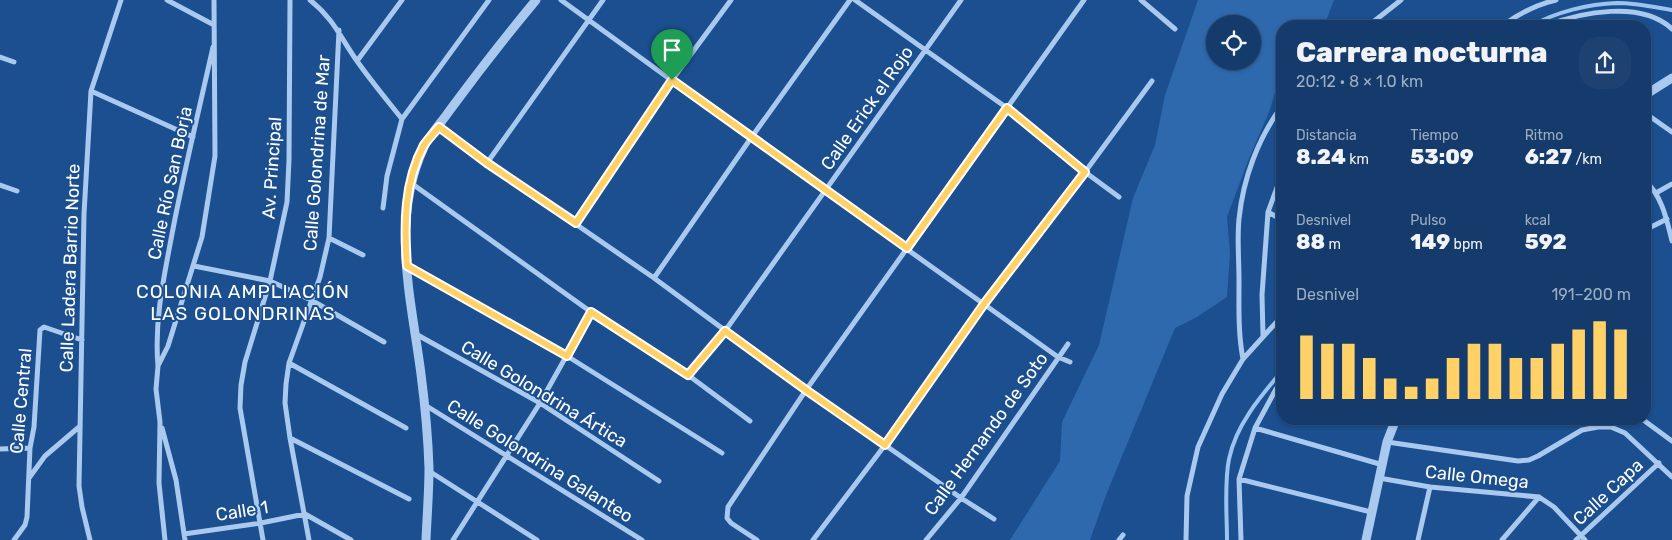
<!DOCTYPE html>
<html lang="es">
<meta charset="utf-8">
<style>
body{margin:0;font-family:Rubik,sans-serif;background:#1d4271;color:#f1f3f6;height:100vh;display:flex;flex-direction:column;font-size:19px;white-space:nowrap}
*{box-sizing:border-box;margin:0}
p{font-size:16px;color:#9dadc1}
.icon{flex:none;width:28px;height:28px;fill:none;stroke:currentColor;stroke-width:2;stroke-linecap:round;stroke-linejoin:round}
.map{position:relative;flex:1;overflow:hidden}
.sheet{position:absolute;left:1276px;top:20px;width:375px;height:405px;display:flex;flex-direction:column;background:#143b6b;border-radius:20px;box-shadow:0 1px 4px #0004,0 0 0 1px #33557e}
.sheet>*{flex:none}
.fabs{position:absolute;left:1206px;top:15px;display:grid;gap:10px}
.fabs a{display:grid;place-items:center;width:55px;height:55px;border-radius:50%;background:#143b6b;box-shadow:0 1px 4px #0004,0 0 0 1px #33557e;font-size:25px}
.pin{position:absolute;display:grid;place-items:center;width:42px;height:42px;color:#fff;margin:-51px -21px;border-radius:50% 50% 50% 0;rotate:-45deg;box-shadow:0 0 5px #0007}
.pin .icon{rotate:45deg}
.round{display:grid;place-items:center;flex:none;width:52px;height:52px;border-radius:20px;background:#1d4271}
.summary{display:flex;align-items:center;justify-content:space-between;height:85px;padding:0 20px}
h1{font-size:28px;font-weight:800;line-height:38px}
.stats{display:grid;grid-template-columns:repeat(3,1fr);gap:8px;height:85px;padding:5px 20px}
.stats div{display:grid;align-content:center}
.stats b{font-size:21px;font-weight:800}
.stats small{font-size:14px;font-weight:400}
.stats p{font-size:14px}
.chart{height:140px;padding:10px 20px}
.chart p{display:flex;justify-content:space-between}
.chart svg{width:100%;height:90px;margin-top:5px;stroke:#ffd166;stroke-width:6}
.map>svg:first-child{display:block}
</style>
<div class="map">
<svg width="1672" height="540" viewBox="0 0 1672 540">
<rect width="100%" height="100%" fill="#1b4f8f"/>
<path fill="#2e69ad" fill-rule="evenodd" d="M1198,0H1334L1324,26H1282V71L1269,112L1248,161L1227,217L1230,253L1227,297L1197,317L1175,328L1106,495L1090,540H1010L1060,461L1062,422L1099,345L1133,198L1155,145L1165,95ZM1215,24H1252V61H1215Z"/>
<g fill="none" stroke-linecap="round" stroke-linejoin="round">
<path stroke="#9cc4f0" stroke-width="4" d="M1531,26C1556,12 1588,4 1617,3C1636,3 1654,7 1672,10
M1227,540C1227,515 1224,483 1229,459C1236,425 1260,397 1282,371"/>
<path stroke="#a9c9ee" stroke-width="5" d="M167,0L214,25
M310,0C334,19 340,37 357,61C371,81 387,100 402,119
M561,0L751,138L1058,357L1070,362
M855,0L1007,108L1085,172L1119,197
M1141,0L1175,29
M1368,26L1401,0
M1502,26C1518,14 1535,5 1556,0
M1545,26C1581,12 1642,0 1672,29
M0,57L14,62
M357,61L402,0
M91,91L193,137
M1645,113L1672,132
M439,127L487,163L654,278L806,390L961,498L994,519
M487,163L603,0
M1645,181C1662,195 1667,221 1672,241
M411,183L591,312L688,375L750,421
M0,185L17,191
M1656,193L1672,184
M383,208L387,176L402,119L489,0
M1268,212L1282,220
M576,223L672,80L731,0
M1645,230L1667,219
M329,238L363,255
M194,266L270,281L311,300L384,342
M407,266L567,356L722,453
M654,278L751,138L850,0
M414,333L540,403L659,481
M1263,336L1262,295L1268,212L1282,174
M1243,359C1238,333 1239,307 1239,280C1239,260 1237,238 1239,219C1243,179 1258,138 1282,106
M289,363L406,428
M158,366C154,321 164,277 172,234C184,171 199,110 213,47
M688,375L725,331L961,0
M425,405L642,540
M1378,419L1393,423
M1642,419L1672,441
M162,428L176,480L185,540
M1255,428L1383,465
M290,438L409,499
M1387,442L1518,461L1529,460L1538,456L1582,430L1598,427H1611L1625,433L1672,477
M0,449L30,448
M429,471L537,540
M29,478L45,456L79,427
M1379,478L1430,487L1539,497L1554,507L1585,540
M1239,479L1371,512
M184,534L261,523L305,514L351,540
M14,540L25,525L27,517L30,448L34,427L40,330L44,327L82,340
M90,540L82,507L79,486L84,214L91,91L121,0
M165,540L159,483L160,422L156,389L158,366L168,346L202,237L215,156L214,0
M263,540L240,408L241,385L245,362L270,281L287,202L289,160L290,0
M309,540L290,438L285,403L286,384L289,363L320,277L329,238L339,30
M453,540L540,403L591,312
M757,540L731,523L727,518L728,507L806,390L1084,0
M813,540L885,445L985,304L1085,172L1152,81
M926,540L961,498L1068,344
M1119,540L1123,535
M1186,540L1187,496L1198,447L1222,394L1243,359L1282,316
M1241,540L1239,479L1255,428L1276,389L1282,382
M1418,540L1430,487
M1502,540L1539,497
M1576,540L1659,463"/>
<path stroke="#a9c9ee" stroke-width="9" d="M1645,95L1672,78
M426,540C427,516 429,492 429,468C428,437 425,405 421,374C411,297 390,221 424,147C430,134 442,122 450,110C478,72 506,36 536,0
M1366,540L1387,442L1396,419"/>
</g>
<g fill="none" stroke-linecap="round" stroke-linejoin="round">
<defs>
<path id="route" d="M672,80L907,248L1007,108L1085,172L984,304L885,445L806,390L725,331L688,375L591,312L567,356L407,266C404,225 404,182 424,145C428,139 434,133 439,127L487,163L576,223Z"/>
</defs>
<use href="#route" stroke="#fff" stroke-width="10"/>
<use href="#route" stroke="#ffd166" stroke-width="6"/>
</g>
<g text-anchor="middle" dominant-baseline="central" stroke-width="4" stroke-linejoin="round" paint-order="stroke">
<g font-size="18" fill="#fff" stroke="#1b4f8f">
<text transform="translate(867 108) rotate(-55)">Calle Erick el Rojo</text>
<text transform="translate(317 153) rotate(-86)">Calle Golondrina de Mar</text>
<text transform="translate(272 168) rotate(-86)">Av. Principal</text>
<text transform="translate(170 183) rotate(-78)">Calle Río San Borja</text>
<text transform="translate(70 268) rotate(-88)">Calle Ladera Barrio Norte</text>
<text transform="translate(544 394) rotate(31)">Calle Golondrina Ártica</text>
<text transform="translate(21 401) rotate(-85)">Calle Central</text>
<text transform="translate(986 434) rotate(-54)">Calle Hernando de Soto</text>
<text transform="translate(540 461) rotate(32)">Calle Golondrina Galanteo</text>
<text transform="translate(1477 477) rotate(6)">Calle Omega</text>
<text transform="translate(1608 492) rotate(-43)">Calle Capa</text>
<text transform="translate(242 511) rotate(-9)">Calle 1</text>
</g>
<g font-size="19" letter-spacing="1" fill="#fff" stroke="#1b4f8f">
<text x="243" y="291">COLONIA AMPLIACIÓN<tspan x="243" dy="22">LAS GOLONDRINAS</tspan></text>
</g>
</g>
</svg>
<div class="fabs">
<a><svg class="icon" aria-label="locate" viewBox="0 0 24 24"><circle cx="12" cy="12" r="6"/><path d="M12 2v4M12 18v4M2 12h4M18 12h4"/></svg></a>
</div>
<div class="pin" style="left:672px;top:80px;background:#1e9e55"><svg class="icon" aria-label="arrive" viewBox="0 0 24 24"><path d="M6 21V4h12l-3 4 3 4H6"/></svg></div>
<section class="sheet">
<div class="summary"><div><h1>Carrera nocturna</h1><p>20:12 · 8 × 1.0 km</p></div><a class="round"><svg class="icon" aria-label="share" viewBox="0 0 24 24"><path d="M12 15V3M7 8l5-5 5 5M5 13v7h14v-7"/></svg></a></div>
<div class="stats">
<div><p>Distancia</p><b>8.24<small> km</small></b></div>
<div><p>Tiempo</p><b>53:09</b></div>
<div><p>Ritmo</p><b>6:27<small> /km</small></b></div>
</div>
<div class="stats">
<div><p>Desnivel</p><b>88<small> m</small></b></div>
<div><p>Pulso</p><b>149<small> bpm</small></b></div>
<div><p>kcal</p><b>592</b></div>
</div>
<div class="chart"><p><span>Desnivel</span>191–200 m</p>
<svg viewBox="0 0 160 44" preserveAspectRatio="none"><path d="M5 44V13M15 44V17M25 44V17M35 44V24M45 44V34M55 44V38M65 44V34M75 44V24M85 44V17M95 44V17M105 44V24M115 44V24M125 44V17M135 44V10M145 44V6M155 44V10"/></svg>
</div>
</section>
</div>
